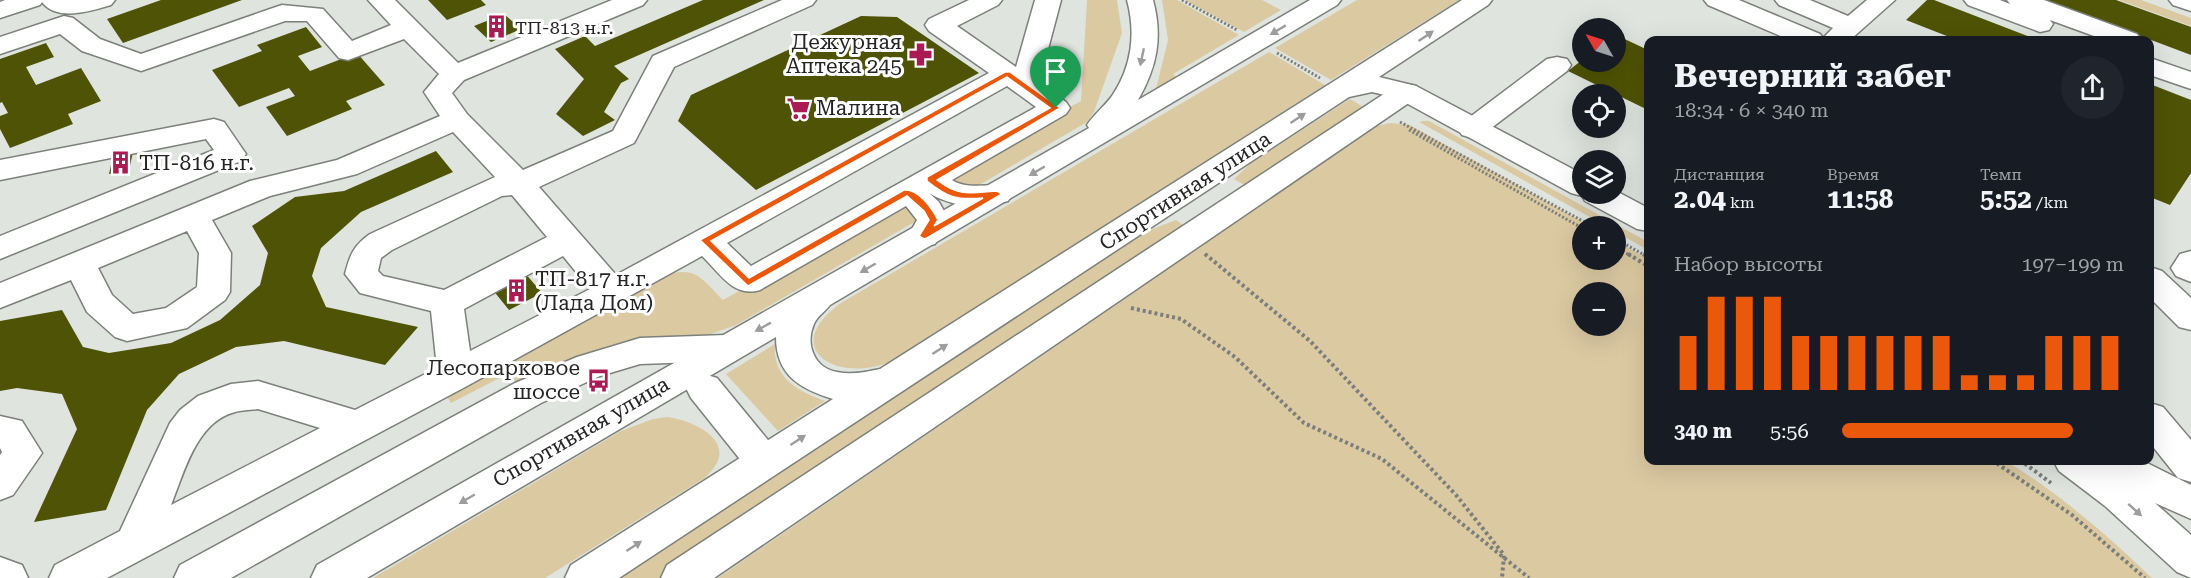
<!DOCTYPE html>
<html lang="ru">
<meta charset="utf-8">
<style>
body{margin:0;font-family:"Roboto Serif",serif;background:#20242c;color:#f1f3f6;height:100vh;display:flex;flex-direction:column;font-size:22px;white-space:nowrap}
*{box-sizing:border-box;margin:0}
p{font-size:20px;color:#9ea1a6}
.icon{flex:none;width:33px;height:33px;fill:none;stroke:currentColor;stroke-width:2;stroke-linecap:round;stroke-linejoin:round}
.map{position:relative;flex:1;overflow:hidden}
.side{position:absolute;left:1644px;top:36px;width:510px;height:429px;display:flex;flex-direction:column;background:#171b24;border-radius:12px;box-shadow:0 6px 24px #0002}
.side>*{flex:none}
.needle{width:39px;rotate:309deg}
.controls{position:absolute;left:1572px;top:18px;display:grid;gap:12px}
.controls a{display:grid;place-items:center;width:54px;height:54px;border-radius:50%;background:#171b24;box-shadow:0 6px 24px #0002;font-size:30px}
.pin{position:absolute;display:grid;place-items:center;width:51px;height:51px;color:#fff;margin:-62px -26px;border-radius:50% 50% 50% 0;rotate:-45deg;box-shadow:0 0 6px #0007}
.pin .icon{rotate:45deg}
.round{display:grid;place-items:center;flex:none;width:63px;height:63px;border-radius:32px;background:#20242c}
.headline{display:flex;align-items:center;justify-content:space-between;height:102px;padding:0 30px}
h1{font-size:33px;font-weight:700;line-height:45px}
.figures{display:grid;grid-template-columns:repeat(3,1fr);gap:9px;height:102px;padding:6px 30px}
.figures div{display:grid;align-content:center}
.figures b{font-size:26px;font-weight:700}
.figures small{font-size:16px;font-weight:400}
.figures p{font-size:16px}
.chart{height:168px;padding:12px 30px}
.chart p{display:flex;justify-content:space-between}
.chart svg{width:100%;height:108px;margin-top:6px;stroke:#ea580c;stroke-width:6}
ul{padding:0 30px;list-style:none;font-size:20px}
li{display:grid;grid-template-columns:96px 72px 1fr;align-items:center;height:45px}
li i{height:15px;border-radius:8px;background:#ea580c}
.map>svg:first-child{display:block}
</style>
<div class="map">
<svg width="2191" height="578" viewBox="0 0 2191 578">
<rect width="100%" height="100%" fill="#dfe4de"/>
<path fill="#dbc9a2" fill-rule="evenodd" d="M1087,0H1117L1122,33L1094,112L1087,122L974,188L959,189L947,176L950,173L1081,101Z
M1162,0H1177L1239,35L1173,74L1176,77L1156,89L1168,40Z
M1185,0H1262L1281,10L1244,32Z
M1357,0H1459L1331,80L1275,48Z
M2119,0H2141L2191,18V26Z
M1269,52L1325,85L892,361C836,385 778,348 841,303Z
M1350,99L1370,111L1251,189L1234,179L1251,163Z
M1423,121H1429L1648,242V250L1616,232V226H1606L1419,122Z
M1390,123L1410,125L1590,226H1582V260H1616V241L1648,259V460L2006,461C2060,494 2107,535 2152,578H718L1211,239L1209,237L1377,126ZM1582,292H1616V326H1582Z
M897,202L905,203L918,220L736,325L689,342L522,389L509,373L451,403L446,395L662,277C695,264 701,278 723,300Z
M1176,220L1190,230L672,578H617L1145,232Z
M775,344C772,377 797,391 825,401L778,431L726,374Z
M667,417C685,419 724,433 719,457C717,466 711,471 706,477L545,578H373L621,431L653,419Z"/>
<path fill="#4f5305" d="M161,0H242L123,43L107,19Z
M428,0H481L486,5L447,20Z
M703,0H764L614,66L629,79L621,83L604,112L615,120L583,136L556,114L584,79L555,49L585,36L595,46Z
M1927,0H1934L2038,40H1957L1906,20Z
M2045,0H2116L2191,27V55Z
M504,14L521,29L491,42L474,26Z
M861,16L897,17L979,73L756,190L678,121L691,95Z
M306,27L322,47L298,56L310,71L357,53L385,85L346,101L352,109L287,136L266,107L295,96L289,88L239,107L212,70L262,51L257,45Z
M1616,35L1648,50V110L1568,71L1582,60L1616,62Z
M46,43L54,57L26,67L36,85L81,68L101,101L68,114L73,124L10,148L0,129V116L8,113L2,102L0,103V59Z
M2150,84L2191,100V173L2170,205L2150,197Z
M436,151L453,172L361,212L321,248L312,276L326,307L418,327L385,365L284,341L236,347L179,374L147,410L106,510L34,522L77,429L62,394L17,388L0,391V321L62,310L83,347L109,353L171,343L220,320L260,285L268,253L252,226L295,197L344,191Z
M133,152L129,170L109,174L113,156Z
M525,273L542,293L509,310L492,289Z"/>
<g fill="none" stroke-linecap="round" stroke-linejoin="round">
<defs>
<path id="minor" d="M5,0H115L111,5C91,11 57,22 42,2L40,5L0,18V2Z
M368,0H395L458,63L612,0H647L643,5L464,80L452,93L467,114L523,170L613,131L653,56L782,0H816L812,5L674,67L634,143L539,187L616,275L989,73L929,31L925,25L929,19L969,0H1002L998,5L957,26L1016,67L1035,0H1061L1039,83L1066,102L1070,108L1066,114L952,180C970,191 989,182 1008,187L1012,194L1008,201C980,209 954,208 929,193L939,202L949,220L935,244L924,247L913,244L908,236L917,220L906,206L760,290C733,298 720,273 702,256L467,386L107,578H49L55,565L120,531L170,423L180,410L198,396L231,384L258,381L355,410L437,368L431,311L360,293L345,274C350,255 353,246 370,234L495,177L453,132L357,174L270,196L212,220L231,253L230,292L225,300L187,328L127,341L115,337L87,312L71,280L0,308V283L250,181L337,160L440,116L424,92L439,74L404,39L348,60L339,58L307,21H285L141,71L82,51L60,34L0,54V37L64,16L73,18L100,39L141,54L273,8L282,5L323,9L352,41L391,25ZM1007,86L1036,107L751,266L727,243ZM512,195L547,237L444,290L383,276L378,271L381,258L392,250L502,196ZM187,231L199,253L197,287L166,308L133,314L112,295L98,268ZM563,256L590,289L470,351L464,309ZM258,409L320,428L171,505C184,473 196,422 235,412C242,410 250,410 258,409Z
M1704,0H1739L1820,34L1823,38L1833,28L1779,5L1775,0H1810L1848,16L1867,0H1895L1850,40H1790L1708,5Z
M1964,0H2000L2010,4L2007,0H2044L2137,34L2141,40H2105L2050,20L2053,24L2049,30L2040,32L1968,5Z
M2169,0H2191V11L2173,5Z
M1557,57L1567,59L1571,65L1567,71L1482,135L1472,138L1462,135L1458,129L1462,123L1547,59Z
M2150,58L2191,72V89L2150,75Z
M1406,84L1416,86L1420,92L1416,98L714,578H661L667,565L1396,86Z
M214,119L224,122L246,154L241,161L0,259V236L214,150L206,139L0,180V160Z
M2191,251V282L2176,276L2171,268L2180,254Z
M2150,267L2162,271L2191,298V330L2179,327L2150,298Z
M726,335L738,339L743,348L738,357L726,361L640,364L600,376L541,403L231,578H174L180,565L515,383L577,357L640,338Z
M704,374L717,378L777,451L783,462L777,473L764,477L751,473L691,398L686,388L691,378Z
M2150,403L2163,407L2191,440V482L2178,478L2150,443Z
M0,416L22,421L42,453L13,495L0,500V455L2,452L0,448Z
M0,557L22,565L28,578H0Z"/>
<path id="major" d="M1127,0H1153C1163,37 1157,67 1138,100L1310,0H1341L1337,5L830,305C825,312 817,316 814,324C805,344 814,368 837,372C851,375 866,372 880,369L1462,0H1492L1488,5L1379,77L1416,86L1582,174V194H1616V191L1648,208V231L1637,229L1585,201L1582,196L1571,193L1397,98L1372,92L1349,97L619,578H565L571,565L833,399C800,389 776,375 776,337L367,578H311L317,565L1089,128L1087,125C1094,114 1104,107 1112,96C1132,67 1136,33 1127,0Z
M2053,460H2141L2191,485V519L2155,503L2191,535V578L2177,572L2105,506L2059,471Z"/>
</defs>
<use href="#minor" stroke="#7c817b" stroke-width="3"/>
<use href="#major" stroke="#7c817b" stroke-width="3"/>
<path stroke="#7b7e7a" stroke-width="3" stroke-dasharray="2 2" stroke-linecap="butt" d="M1182,0L1237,30
M1277,53L1320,78
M1400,122L1592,226
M1409,130L1582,228
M1616,239L1646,256
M1616,247L1631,256
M1205,254L1207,256"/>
<path stroke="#7b7e7a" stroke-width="4" stroke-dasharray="3 3" stroke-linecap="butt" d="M1205,254L1310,341L1456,495L1504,555L1502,578
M1628,254L1648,266
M1643,254L1648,257
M1131,308L1181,319L1235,357L1304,423L1382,459L1529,578
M1992,460L2072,515L2145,578
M2020,460L2051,483"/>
<use href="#minor" fill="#fff" fill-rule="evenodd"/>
<use href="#major" fill="#fff" fill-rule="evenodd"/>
</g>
<defs><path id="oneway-solid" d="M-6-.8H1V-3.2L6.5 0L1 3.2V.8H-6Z" transform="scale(1.5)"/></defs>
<g fill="#9c9d9c">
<use href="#oneway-solid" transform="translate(1278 30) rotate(149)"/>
<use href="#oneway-solid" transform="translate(1426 36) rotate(-34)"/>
<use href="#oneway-solid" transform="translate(1142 57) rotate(102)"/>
<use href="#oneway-solid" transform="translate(1298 118) rotate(-33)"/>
<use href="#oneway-solid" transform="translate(1037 171) rotate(150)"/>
<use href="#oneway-solid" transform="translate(868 268) rotate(150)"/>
<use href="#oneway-solid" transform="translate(763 327) rotate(151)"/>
<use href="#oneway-solid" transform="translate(940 349) rotate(-33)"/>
<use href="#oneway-solid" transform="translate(798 440) rotate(-33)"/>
<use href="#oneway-solid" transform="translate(467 499) rotate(150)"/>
<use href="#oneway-solid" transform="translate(2135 510) rotate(42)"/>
<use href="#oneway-solid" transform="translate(634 546) rotate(-33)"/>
</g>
<path fill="#ea580c" stroke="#fff" stroke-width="1.5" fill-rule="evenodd" d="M1005,72H1010L1060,108L937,180C959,197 970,193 997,191L1002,194L927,238L924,239L919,236L929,220L924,211L907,196L748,286L700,240ZM1007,77L1050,108L927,177V181C948,198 957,200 983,198L934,226L938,220C932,208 919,189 904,190L749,278L711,241Z"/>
<defs>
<symbol id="building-bare" viewBox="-9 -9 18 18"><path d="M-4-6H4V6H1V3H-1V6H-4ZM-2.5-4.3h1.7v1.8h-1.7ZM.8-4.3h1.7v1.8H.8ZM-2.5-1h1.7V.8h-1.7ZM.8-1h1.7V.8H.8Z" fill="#ab1b53" stroke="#fff" stroke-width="2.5" paint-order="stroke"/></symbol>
<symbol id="pharmacy-bare" viewBox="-9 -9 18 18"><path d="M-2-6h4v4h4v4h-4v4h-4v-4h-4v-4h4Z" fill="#ab1b53" stroke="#fff" stroke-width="2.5" paint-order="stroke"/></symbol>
<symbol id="supermarket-bare" viewBox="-9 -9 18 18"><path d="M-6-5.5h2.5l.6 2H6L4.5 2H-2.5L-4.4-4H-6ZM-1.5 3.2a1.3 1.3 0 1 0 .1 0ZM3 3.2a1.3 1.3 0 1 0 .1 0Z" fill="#ab1b53" stroke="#fff" stroke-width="2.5" paint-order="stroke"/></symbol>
<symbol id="bus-bare" viewBox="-9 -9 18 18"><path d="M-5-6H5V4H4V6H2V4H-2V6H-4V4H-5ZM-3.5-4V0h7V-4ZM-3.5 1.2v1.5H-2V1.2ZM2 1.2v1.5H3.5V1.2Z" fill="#ab1b53" stroke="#fff" stroke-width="2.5" paint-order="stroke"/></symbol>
</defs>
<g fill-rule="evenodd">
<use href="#building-bare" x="480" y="10" width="33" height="33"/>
<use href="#pharmacy-bare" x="904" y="38" width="33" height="33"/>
<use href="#supermarket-bare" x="782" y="92" width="33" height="33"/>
<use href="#building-bare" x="104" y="146" width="33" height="33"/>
<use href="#building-bare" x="500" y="274" width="33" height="33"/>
<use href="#bus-bare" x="582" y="364" width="33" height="33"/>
</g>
<g text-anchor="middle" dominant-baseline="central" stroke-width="6" stroke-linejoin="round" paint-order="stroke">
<g font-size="18" fill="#242624" stroke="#fff" text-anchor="start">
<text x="515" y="27">ТП-813 н.г.</text>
</g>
<g font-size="21" fill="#242624" stroke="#fff" text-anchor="start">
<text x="902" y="42" text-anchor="end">Дежурная<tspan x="902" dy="24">Аптека 245</tspan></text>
<text x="816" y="108">Малина</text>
<text x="139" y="163">ТП-816 н.г.</text>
<text x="535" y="279">ТП-817 н.г.<tspan x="535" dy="24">(Лада Дом)</tspan></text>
<text x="580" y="368" text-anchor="end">Лесопарковое<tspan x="580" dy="24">шоссе</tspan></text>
</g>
<g font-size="21" fill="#242624" stroke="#fff">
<text transform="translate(1185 191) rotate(-33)">Спортивная улица</text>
<text transform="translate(581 432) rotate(-30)">Спортивная улица</text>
</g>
</g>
</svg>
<div class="controls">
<a><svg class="needle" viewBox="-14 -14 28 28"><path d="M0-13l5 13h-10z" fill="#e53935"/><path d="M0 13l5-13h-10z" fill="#9ea1a6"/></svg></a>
<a><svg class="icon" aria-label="locate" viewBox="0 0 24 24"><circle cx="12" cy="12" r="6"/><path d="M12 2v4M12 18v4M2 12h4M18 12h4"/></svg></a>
<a><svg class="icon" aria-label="layers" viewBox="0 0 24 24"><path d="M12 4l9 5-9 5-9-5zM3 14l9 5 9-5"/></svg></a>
<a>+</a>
<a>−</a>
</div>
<div class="pin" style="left:1056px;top:108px;background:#1e9e55"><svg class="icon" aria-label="arrive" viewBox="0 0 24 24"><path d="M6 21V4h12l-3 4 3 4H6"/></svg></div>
<section class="side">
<div class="headline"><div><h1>Вечерний забег</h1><p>18:34 · 6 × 340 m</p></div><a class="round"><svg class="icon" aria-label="share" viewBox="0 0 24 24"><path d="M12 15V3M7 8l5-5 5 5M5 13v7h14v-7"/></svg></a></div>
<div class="figures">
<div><p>Дистанция</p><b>2.04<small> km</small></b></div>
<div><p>Время</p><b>11:58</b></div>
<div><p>Темп</p><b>5:52<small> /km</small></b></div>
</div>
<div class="chart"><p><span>Набор высоты</span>197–199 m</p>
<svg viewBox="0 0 160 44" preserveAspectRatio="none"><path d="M5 44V22M15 44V6M25 44V6M35 44V6M45 44V22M55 44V22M65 44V22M75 44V22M85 44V22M95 44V22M105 44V38M115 44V38M125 44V38M135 44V22M145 44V22M155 44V22"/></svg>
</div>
<ul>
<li><b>340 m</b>5:56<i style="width:82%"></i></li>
</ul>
</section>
</div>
